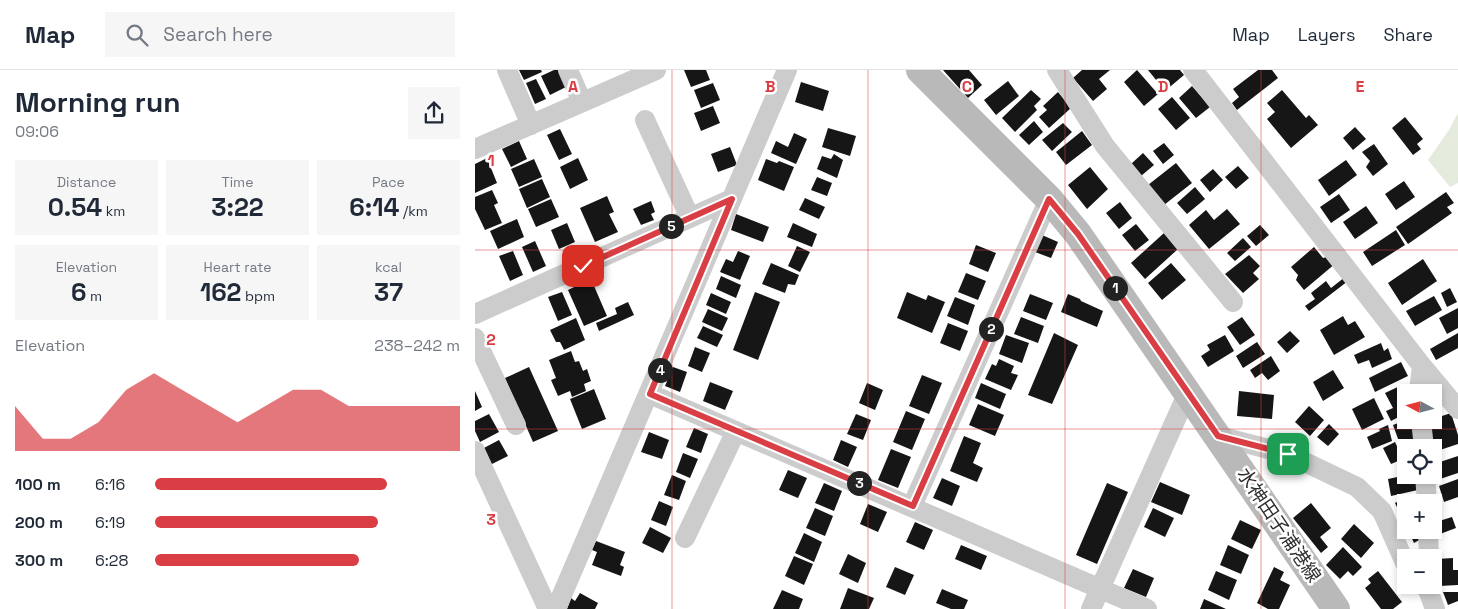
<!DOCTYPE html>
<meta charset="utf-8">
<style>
body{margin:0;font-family:"Space Grotesk","Noto Sans JP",sans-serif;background:#f6f6f7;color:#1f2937;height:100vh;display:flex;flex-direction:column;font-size:19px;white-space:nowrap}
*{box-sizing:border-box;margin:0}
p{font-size:16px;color:#747a83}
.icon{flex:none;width:28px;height:28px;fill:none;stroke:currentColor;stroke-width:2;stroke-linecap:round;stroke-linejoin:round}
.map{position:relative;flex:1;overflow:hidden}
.details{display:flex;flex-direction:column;background:#fff;width:475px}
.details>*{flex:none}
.needle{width:32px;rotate:277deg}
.buttons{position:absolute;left:922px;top:314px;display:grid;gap:10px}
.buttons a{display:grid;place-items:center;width:45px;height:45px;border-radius:0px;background:#fff;box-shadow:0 2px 8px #0003;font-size:25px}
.pin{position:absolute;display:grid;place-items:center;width:42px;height:42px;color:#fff;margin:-21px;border-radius:10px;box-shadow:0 2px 8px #0006}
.km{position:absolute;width:25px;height:25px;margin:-12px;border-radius:50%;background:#222;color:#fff;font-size:14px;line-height:25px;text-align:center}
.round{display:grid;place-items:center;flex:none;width:52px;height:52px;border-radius:0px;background:#f6f6f7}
.head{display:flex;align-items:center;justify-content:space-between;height:85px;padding:0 15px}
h1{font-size:28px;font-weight:800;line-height:38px}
.stats{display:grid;grid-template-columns:repeat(3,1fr);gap:8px;height:85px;padding:5px 15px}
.stats div{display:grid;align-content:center;border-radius:0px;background:#f6f6f7;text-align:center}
.stats b{font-size:25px;font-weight:800}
.stats small{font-size:14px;font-weight:400}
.stats p{font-size:14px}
.chart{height:140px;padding:10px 15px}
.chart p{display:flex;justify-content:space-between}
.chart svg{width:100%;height:90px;margin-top:5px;fill:#d93e44;opacity:.7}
ul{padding:0 15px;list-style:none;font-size:16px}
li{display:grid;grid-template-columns:80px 60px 1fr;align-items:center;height:38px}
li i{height:12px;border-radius:6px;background:#d93e44}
header{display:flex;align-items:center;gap:30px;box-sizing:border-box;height:70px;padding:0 25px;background:#fff;border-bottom:1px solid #e0e1e3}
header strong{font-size:24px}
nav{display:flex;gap:28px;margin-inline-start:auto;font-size:18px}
.search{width:350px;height:45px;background:#f6f6f7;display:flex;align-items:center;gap:12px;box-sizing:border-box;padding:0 18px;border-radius:0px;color:#747a83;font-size:19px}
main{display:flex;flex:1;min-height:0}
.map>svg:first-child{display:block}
</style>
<header>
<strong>Map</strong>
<div class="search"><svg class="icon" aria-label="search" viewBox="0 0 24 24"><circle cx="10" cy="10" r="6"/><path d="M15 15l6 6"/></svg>Search here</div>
<nav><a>Map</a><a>Layers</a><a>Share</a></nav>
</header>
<main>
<section class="details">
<div class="head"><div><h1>Morning run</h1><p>09:06</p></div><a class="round"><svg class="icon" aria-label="share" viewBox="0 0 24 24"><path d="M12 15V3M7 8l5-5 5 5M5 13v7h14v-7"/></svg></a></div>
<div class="stats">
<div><p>Distance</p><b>0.54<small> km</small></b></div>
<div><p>Time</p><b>3:22</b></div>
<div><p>Pace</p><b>6:14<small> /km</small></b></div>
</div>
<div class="stats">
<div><p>Elevation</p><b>6<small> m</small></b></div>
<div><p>Heart rate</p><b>162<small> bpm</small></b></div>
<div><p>kcal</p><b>37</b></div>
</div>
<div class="chart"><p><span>Elevation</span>238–242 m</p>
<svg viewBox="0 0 160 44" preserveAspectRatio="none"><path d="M0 44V22L10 38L20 38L30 30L40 14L50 6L60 14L70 22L80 30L90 22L100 14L110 14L120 22L130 22L140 22L150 22L160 22V44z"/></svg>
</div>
<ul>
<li><b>100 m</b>6:16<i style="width:76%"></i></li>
<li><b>200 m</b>6:19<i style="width:73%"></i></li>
<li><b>300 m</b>6:28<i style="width:67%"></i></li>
</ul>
</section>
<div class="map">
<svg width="983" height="539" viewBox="0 0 983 539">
<rect width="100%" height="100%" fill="#fff"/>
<path fill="#e4ebdd" d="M983,43V113L975,117L953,90L974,60Z"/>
<path fill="#161616" d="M44,0H66L67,2L49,10Z
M79,0H83L91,17L75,25L66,6Z
M209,0H231L235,10L216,17Z
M468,0H494L507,15L493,28Z
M607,0H635L624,9L632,19L618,31L598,8Z
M662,0L683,24L669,36L649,12Z
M673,0H705L709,5L690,21Z
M783,0H797L803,8L762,40L757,33L764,27L758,19Z
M61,9L71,29L60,34L51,13Z
M533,11L544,26L521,45L509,30Z
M326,12L354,21L348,41L320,32Z
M238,13L245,30L226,38L219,20Z
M717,16L735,37L721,48L704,28Z
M556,20L566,29L559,36L562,40L540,62L527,48Z
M807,20L831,48L834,45L843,55L816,78L792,49L800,42L792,33Z
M583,22L596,38L574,58L564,47L572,40L568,36Z
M697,27L715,48L701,60L683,39Z
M238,36L245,53L226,61L219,43Z
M930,47L948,69L942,74L946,79L938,85L917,58Z
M559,51L568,62L554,75L544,65Z
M588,53L597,62L577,81L567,70Z
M880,57L891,69L878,80L868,68Z
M353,58L381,66L375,86L347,77Z
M85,59L97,84L84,90L72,65Z
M607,61L617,75L591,95L581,82Z
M319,63L332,69L321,94L296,83L301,71L313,77Z
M44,71L52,89L36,97L27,79Z
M689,73L699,85L688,94L678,81Z
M899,74L913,94L898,106L891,97L895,91L887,82Z
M255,77L262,95L243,102L236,84Z
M668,83L679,95L666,106L656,94Z
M359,84L368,90L362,108L342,99L347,86L356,89Z
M12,88L22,113L0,123V94Z
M103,88L113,110L95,119L85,97Z
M59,89L67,107L44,117L36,99Z
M291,89L302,93L304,91L319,97L309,121L283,110Z
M871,90L882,105L854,126L843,110Z
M701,93L717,113L689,135L673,115Z
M763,96L774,108L761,119L750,107Z
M615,97L633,119L612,139L593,115Z
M738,99L748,110L735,122L725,110Z
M342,107L357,113L352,126L336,120Z
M67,109L75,127L52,138L44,119Z
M929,111L940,127L921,140L910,124Z
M720,117L730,129L712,144L702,133Z
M17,120L23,133L19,135L27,153L10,160L0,139V127Z
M971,122L979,133L972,137L977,143L933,174L921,157Z
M864,124L875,140L856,153L845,137Z
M132,126L139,142L134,144L143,162L120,172L105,138Z
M330,128L350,137L344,149L324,140Z
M76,129L84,147L61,157L53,139Z
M176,131L180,142L176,144L179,150L166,155L158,139Z
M645,132L657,148L644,159L631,143Z
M891,136L903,153L880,169L868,152Z
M752,139L765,154L734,179L714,155L731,140L739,150Z
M261,144L294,157L288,172L256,160Z
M42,149L49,167L23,179L15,161Z
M92,153L100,172L84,179L76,160Z
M318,153L342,164L337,177L312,167Z
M661,154L674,170L660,181L647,165Z
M785,155L794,165L781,176L772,166Z
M921,160L930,175L897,196L888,182Z
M689,163L703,179L670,209L656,193Z
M567,165L583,172L576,188L560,182Z
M768,168L776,177L760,191L752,183Z
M60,171L71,196L58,202L47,177Z
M501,175L521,183L513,202L494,194Z
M322,176L335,182L325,202L313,196Z
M839,177L848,188L855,186L861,193L829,220L821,210L823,205L816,197Z
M38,181L48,205L35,211L24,186Z
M263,181L275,186L265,210L245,202L251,189L258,192Z
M774,185L785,196L778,203L784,209L768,223L750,204Z
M948,189L962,211L927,235L913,213Z
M296,193L324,205L320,215L313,214L310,223L287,214Z
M696,193L711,210L687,230L673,213Z
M491,203L511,211L503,230L483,222Z
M246,206L266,215L261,228L241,219Z
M870,207L873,211L834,241L830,236L840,229L836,223L851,211L856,218Z
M116,209L132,246L109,256L93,220Z
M975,218L982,232L972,237L966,223Z
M87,222L97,245L83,251L73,227Z
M280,222L305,232L283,290L258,280Z
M432,222L451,230L453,225L470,232L457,263L422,248Z
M236,223L256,232L251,244L231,235Z
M555,224L578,233L571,250L548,241Z
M593,224L605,229L606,231L628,241L622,257L586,242Z
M959,226L967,240L940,256L931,241Z
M480,227L500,235L493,255L472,246Z
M153,232L159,245L124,261L121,253L142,244L140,238Z
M983,238V258L972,264L964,248Z
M233,239L253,248L247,261L227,252Z
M868,246L873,255L880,251L890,267L859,285L845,260Z
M546,247L569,256L563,273L539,264Z
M767,247L780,265L765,275L752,257Z
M101,248L110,270L89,280L85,272H81L75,260Z
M473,253L493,261L485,281L465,273Z
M228,256L248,265L242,277L222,268Z
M815,261L825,271L812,283L802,272Z
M579,263L603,275L577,334L553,325Z
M983,263V278L961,290L955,279Z
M531,265L554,273L547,293L524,284Z
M750,265L759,281L733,297L726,286L735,280L732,275Z
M782,272L790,284L768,298L761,286Z
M906,273L909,281L913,278L917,289L897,298L894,290L883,294L879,285Z
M220,277L235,283L227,302L213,296Z
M96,281L100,292L104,291L108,301L112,299L116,311L109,314L111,321L97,327L95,321L83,326L76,310L81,308L74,290Z
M796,286L805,301L793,310L787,303L780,308L775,300Z
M524,289L539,296L536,303L543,305L536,320L510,309L517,294L521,296Z
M926,292L933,306L900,322L894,308Z
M54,297L83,361L58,372L30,308Z
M198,297L212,302L205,322L190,316Z
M858,300L869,318L848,331L838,312Z
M447,305L467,313L454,344L434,336Z
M235,312L258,321L250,340L228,331Z
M392,313L408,320L400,340L384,333Z
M506,313L531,324L525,339L500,328Z
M929,314L933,322H931V327L929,328L931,332V343L916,351L911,341L918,338L910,323Z
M119,319L131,349L107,359L95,329Z
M0,321L7,337L0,341Z
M764,321L799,325L797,349L762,346Z
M899,328L909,349L887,360L877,339Z
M503,334L529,345L520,366L494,355Z
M834,336L849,350L835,366L820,352Z
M431,341L450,349L437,380L418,372Z
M976,343L983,365V374L959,382L952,351Z
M14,344L24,362L5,372L0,361V351Z
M381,344L396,350L388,370L372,364Z
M931,350H934L941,370V378H931V391L918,355Z
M854,354L864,364L853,376L842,367Z
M913,355L917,371L897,379L892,367L905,361L904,359Z
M219,358L233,364L226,383L211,377Z
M174,362L194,370L187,389L166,382Z
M489,366L506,373L498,393L508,398L502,412L475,401Z
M24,370L33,386L15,395L7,379Z
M366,370L382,377L373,397L358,390Z
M920,372L928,389L916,394L908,378Z
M416,379L436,387L423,418L403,410Z
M208,383L223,389L215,408L201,402Z
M983,386V403L965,409L959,394Z
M313,400L332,408L323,428L304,420Z
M931,400V405H945L943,420L916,426L913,409L927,406L926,401Z
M197,405L211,411L204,430L189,425Z
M467,408L485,416L477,436L458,428Z
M983,409V427L969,432L964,416Z
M685,412L715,425L707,445L676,432Z
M349,413L367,421L359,441L340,433Z
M632,413L653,422L622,494L601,485Z
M937,425L941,432H931V456L920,433Z
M184,431L198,437L191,456L176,450Z
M836,433L856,458L845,467L853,477L846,483L818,448Z
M393,434L412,442L403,462L385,454Z
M340,438L358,446L350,466L331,458Z
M678,438L699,448L690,467L669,457Z
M977,447L981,458L965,464L961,452Z
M765,450L786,460L777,479L756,469Z
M440,452L458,460L449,480L431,472Z
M879,454L899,473L886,488L866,469Z
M175,457L196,468L188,483L167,473Z
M933,460H945L946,469L939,473Z
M329,463L347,472L339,492L320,483Z
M121,471L150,482L145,495L149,497L146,506L117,495L122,482L117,480Z
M486,475L512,486L506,500L480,489Z
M753,475L774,485L766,504L745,495Z
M868,477L887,497L878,506L873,501L865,509L851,495Z
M373,484L391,493L383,513L364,504Z
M319,486L338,494L329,515L310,506Z
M978,488V500H983V515L964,516L962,489Z
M420,497L439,505L430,525L411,517Z
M799,497L809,502L805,510L815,515L804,539H793L782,533Z
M658,499L679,508L671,527L649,518Z
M741,501L762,510L754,530L733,520Z
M903,501L927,532L918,539H906L890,518L896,513L893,509Z
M373,518L399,528L394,539H365Z
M467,519L493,530L489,539H476L461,533Z
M307,520L328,529L324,539H298Z
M968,522H983V531L973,535Z
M105,523L123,533L120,539H92L96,528L100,531Z
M729,529L751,539H725Z"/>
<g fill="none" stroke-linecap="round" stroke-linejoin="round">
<path stroke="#ccc" stroke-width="20" d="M32,0L56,55
M93,0L107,32
M582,0L630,76L758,232
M718,0L947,296L983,339
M170,50L215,148
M0,79L181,0
M0,244L257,129
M0,268L41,355
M944,322L947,296
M175,324L672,539
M946,350L949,378
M743,366L813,384L882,417L907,441L931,495
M0,381L73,539
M950,405L952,432
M437,436L574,129
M953,460L954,488
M210,468L261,361
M948,515L953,520L960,539
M81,539L312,0
M616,539L713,322"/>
<path stroke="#b9b9b9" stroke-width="28" d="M445,0L574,129L603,164L861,539"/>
</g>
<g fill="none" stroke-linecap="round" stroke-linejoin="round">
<defs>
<path id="route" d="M108,196L257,129L175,324L438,436L574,129L603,164L743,366L813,384"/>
</defs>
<use href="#route" stroke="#fff" stroke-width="10"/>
<use href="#route" stroke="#d93e44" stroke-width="6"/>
</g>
<path fill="none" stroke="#d93e44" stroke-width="1" stroke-opacity="0.55" d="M197,0V539M393,0V539M590,0V539M786,0V539M0,180H983M0,359H983"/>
<g text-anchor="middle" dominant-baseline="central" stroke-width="5" stroke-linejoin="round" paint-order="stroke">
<g font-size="19" fill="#2f2f2f" stroke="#fff">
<text transform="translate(804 455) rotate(56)">水神田子浦港線</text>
</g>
</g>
<g font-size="16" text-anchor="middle" font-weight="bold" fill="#d93e44" stroke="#fff" stroke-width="5" stroke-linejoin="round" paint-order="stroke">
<text x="98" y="22">A</text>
<text x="295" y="22">B</text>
<text x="492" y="22">C</text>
<text x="688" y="22">D</text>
<text x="885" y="22">E</text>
<text x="16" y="96">1</text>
<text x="16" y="275">2</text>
<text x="16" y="455">3</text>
</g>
</svg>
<div class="buttons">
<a><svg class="needle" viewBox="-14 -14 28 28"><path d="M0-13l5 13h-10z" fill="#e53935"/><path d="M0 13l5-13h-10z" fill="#747a83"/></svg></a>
<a><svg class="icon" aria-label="locate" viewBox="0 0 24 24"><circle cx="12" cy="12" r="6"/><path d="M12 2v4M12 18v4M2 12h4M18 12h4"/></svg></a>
<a>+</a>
<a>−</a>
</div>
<div class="pin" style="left:813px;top:384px;background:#1e9e55"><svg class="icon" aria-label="arrive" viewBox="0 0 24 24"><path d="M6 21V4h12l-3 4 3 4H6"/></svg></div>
<div class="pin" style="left:108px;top:196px;background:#d93025"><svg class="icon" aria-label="check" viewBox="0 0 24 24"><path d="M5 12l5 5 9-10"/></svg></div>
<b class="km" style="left:640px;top:218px">1</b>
<b class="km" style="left:516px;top:259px">2</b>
<b class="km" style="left:384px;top:413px">3</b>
<b class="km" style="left:185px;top:300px">4</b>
<b class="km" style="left:196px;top:156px">5</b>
</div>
</main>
